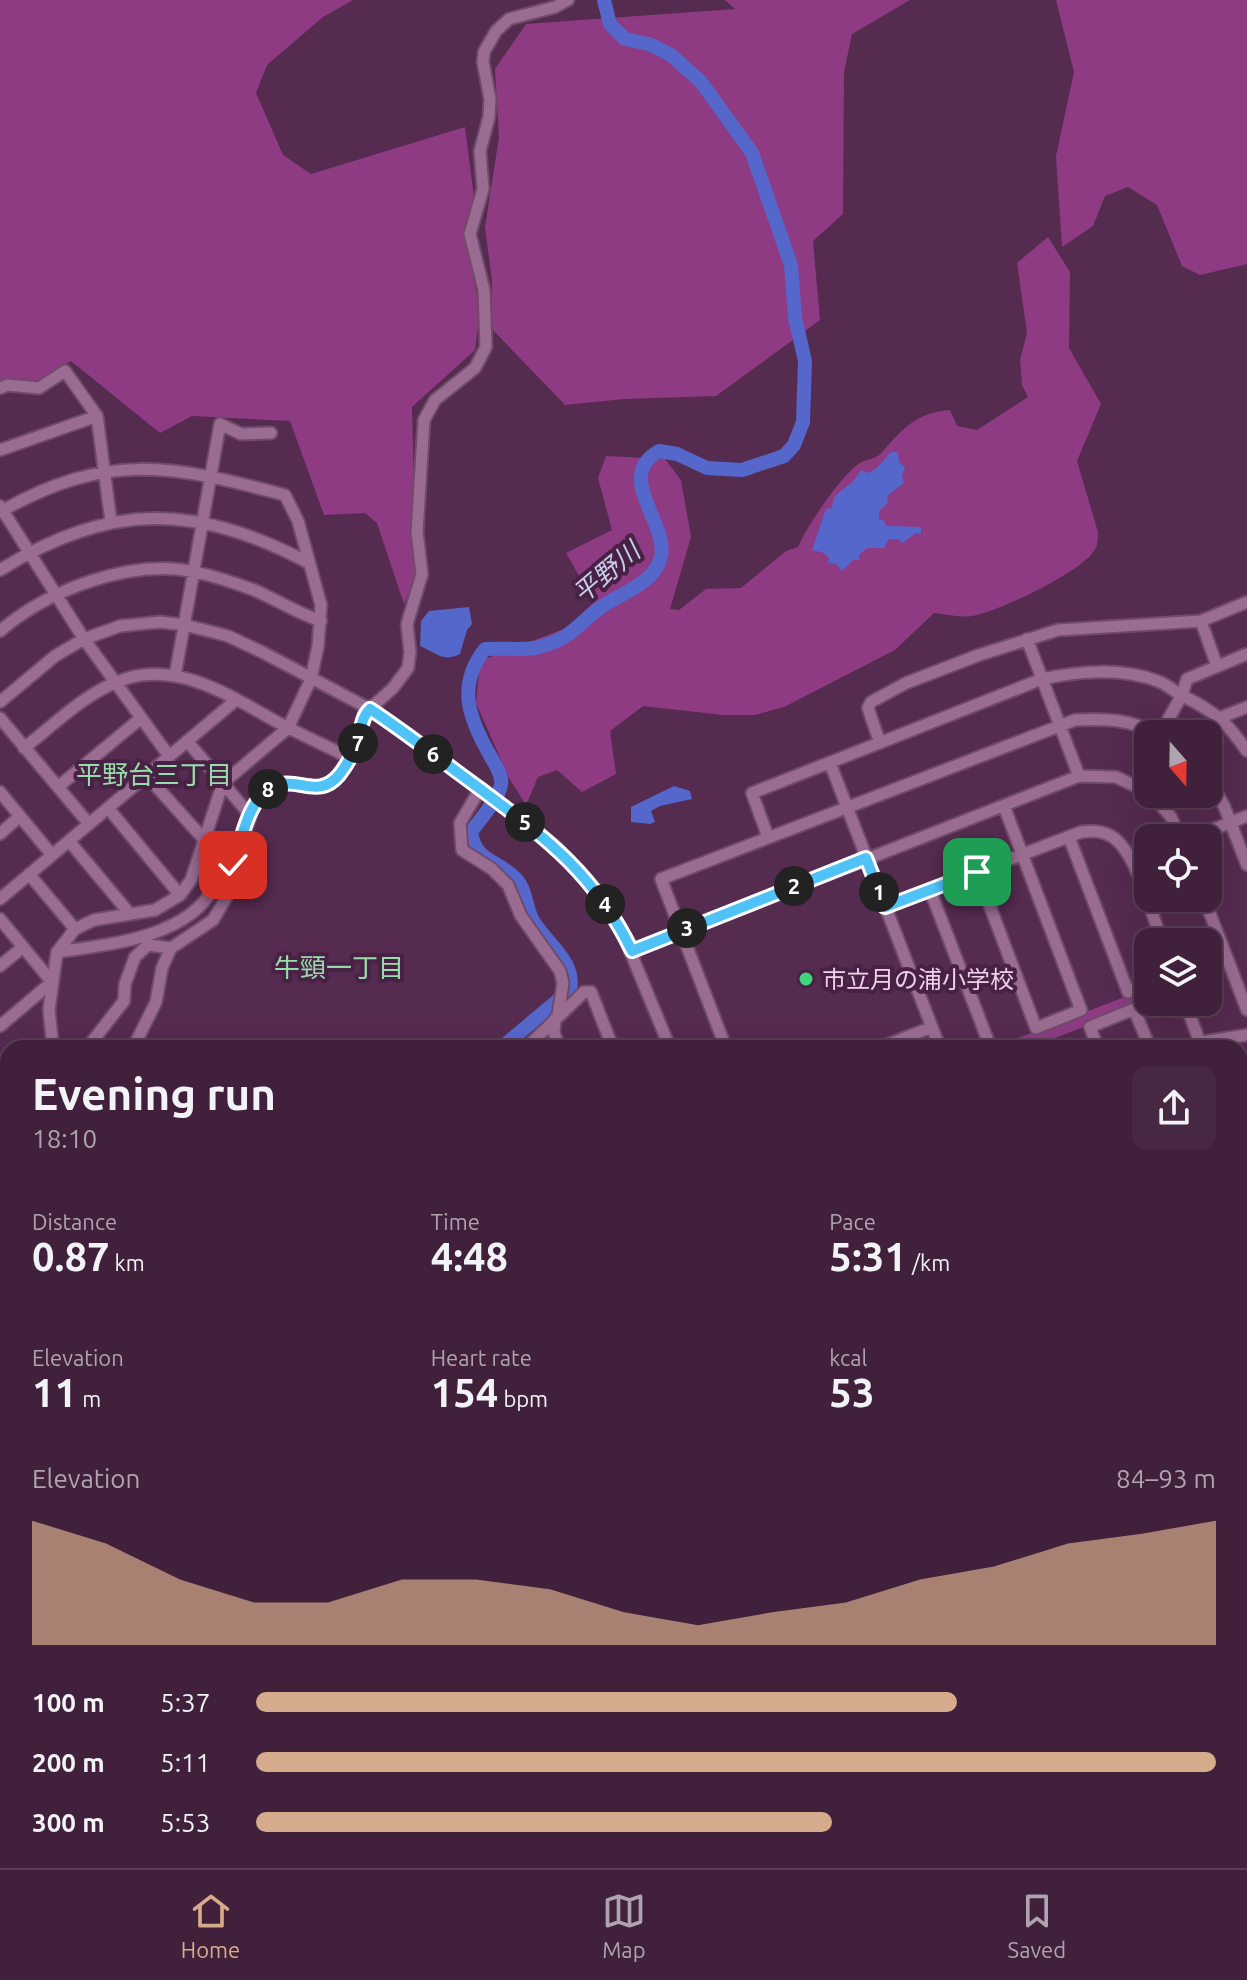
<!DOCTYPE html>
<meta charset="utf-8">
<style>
body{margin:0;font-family:Ubuntu,"Noto Sans JP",sans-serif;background:#472842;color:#f1f3f6;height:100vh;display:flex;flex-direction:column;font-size:30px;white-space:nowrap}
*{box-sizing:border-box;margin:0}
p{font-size:26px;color:#aea3af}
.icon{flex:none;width:44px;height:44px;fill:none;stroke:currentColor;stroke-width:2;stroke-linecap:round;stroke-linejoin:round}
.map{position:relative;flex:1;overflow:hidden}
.side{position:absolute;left:0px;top:1040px;width:1248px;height:828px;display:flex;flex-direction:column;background:#40203b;border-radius:24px 24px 0 0;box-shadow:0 8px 32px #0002,0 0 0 2px #593e55}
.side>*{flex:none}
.needle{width:52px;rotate:160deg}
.fabs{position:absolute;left:1134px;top:720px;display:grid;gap:16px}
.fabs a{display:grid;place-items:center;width:88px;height:88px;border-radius:16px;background:#40203b;box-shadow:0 8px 32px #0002,0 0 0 2px #593e55;font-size:40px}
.pin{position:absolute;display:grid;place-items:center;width:68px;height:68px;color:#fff;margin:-34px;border-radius:16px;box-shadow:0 4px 12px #0006}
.km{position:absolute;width:40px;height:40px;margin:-20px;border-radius:50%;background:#222;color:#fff;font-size:22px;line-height:40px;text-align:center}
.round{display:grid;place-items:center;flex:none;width:84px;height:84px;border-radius:16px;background:#472842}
.overview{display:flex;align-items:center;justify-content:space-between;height:136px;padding:0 32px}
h1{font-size:44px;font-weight:700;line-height:60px}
.metrics{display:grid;grid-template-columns:repeat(3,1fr);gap:12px;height:136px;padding:8px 32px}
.metrics div{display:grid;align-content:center}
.metrics b{font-size:40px;font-weight:700}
.metrics small{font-size:22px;font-weight:400}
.metrics p{font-size:22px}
.chart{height:224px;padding:16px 32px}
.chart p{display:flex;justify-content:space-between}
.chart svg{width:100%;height:144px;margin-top:8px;fill:#d6ab8b;opacity:.7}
ul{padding:0 32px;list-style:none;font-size:26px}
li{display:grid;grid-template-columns:128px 96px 1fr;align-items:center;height:60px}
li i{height:20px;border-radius:10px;background:#d6ab8b}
.menu{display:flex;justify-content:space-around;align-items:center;height:112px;border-top:2px solid #593e55;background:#40203b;font-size:22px;color:#aea3af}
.menu a{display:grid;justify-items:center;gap:4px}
.menu .active{color:#d6ab8b}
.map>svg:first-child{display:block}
</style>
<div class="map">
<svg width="1247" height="1868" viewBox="0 0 1247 1868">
<rect width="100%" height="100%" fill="#552b4f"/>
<path fill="#8e3b83" d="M0,0H353L323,17L267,65L256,93L283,155L311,174L465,127L476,213L472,269L480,311L475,350L412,407L416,578L404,604L377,523L365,513L324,515L290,421L192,416L160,433L71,361L40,383L0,384Z
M725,0H910L852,34L844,72L843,214L813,241L820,320L716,396L624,399L565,405L492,329V281L485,227L499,137L495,69L526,24L735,9Z
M1056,0H1247V264L1200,275L1182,266L1157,205L1128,187L1105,196L1093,226L1062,247L1056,156L1074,72Z
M1048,237L1070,272L1069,348L1101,404L1077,461L1098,532C1098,539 1098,545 1094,551C1081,572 998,612 972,616C961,618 946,614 934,613L895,650L784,707L755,715H723L643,706L610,731L616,774L582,792L557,770L538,777L526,805L509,778L476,703L480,661L569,627L594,602L566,553L612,530L598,478L606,456L665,459L681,480L691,537L670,609L679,610L706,589L741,588L786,551L798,547C806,527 843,473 860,463C865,460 872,459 878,456C882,453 887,446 891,442C908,423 923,412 950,410L957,426L977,430L1028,397L1022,385L1020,360L1027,333L1017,263Z
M1148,988L1149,1002L1029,1048H992Z
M983,1860H1111V1868H981Z"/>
<path fill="#5567cb" d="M891,452H898L899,462L905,467L902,476L904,483L887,496L888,503L879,511V520L882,519L887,526L921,527V534L916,533L902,543L899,539H889L884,548H867L859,555V560H853L842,571L836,564L828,563L829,558L824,553L812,550L826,509L832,508C833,492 843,491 853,481C856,478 858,474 861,470L868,473L877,468Z
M469,607L472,624L467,630L460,654C443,663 435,652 420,646L421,621L429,611Z
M674,786L690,791L692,799L660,806L651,811L655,822L650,824L631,822V807Z"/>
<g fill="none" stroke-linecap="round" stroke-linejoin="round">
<path stroke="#5567cb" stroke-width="14" d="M501,1048L570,990C576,961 547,944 533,921C526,908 526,890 517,880C499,859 476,864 471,832C479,821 499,798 501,785C503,775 495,765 491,757C469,719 456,686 485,649C501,648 519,650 535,648C543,646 556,642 564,637C576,630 586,618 597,610C617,594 656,584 661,556C668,523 614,476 659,451L677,454L707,468L742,470L784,456L794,445L803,422L805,361L795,318L791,265L752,153L701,82L671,55L649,44L625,39L610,24L604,0
M0,1814L8,1807"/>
<defs>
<path id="minor" d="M0,388L8,385L39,388L65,371L97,416L111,522
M0,450L97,416
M0,506L84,639L169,756
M0,512C107,451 172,465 285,495L298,521L321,605L318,646L311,679L288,728L223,783L191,880L180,895L155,910L94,920L75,929L57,952L49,1010L53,1048
M0,570C110,502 195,503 309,563
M1201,621L1217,666
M0,631C48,590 131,558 195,572C214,576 235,583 254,590C277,600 297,613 321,621
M1027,639L1079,776
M175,676L220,424L241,434L271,433
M0,702L55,656L84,639L120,626L160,622L185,625L228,636L262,652L370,709L403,731L555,846L594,888L621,929L670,1048
M0,718L89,824
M1219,718L1247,707
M1160,734L1182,695L1187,679L1247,654
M187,741L250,815
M880,743L868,708L871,702L906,683L979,655L1058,630L1201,621L1247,602
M24,748C55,724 87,691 125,679C180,661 233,698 279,723C302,735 326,746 350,758
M830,763L940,1048
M1208,778L1224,806L1247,865
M58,787L141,718
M480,789L460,823L462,850L492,869L508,885L521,916L560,971L563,983L558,1015
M0,792L52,855
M1151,794L1171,817L1180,838
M108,808L180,895
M0,834L20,816
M768,837L752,793L1042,679C1080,671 1122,667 1160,682C1167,685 1174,691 1181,695C1214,711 1226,721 1247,751
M1069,837L1128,992L1148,984
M1191,838L1247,816
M69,841L130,914
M1132,861L1148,855
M977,872L1036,1028L1081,1010L1004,806
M29,874L75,929
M930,890L990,1046L984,1048
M1204,898L1247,1010
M0,899L236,700
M885,907L1081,832C1091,831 1101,830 1111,836C1136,850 1152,915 1162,942
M0,919L52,982L0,1026
M632,951L1079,776L1116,777L1148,792
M57,952C106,945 188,938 214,887C218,879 217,865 219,856L146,775
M0,966L23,947
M1185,1002L1202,1048
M555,1019L554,1033L560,1048
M1202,1042L1247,1035
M87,1048L124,1001L125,984L135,957L148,945L171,948
M133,1048L156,1002L162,968L171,948L213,920L226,898L233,865L255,804L267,789L277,783L297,784L309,787H323L330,784L339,775L359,740L364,714L393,688L408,668L410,652L407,624L422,574L417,532L424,420L435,400L475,368L486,347L484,290L470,234L483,189L480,151L489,117L490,99L483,62L484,52L496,31L509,19L555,7L568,0
M526,1048L584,992H591L613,1048
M726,1048L661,879L1075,720C1109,718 1129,720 1160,734
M879,1048L932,1027
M1038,1048H1044
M1098,1048L1090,1027L1134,1009L1150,1048
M0,1088L8,1081
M0,1117L8,1126
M1240,1124L1247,1111
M0,1144L8,1136
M0,1158L8,1149
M0,1192L8,1200
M8,1217C0,1236 0,1257 8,1275
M1240,1230L1247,1218
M1240,1308L1247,1298
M0,1314L8,1312
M0,1346L8,1339
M1240,1348L1247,1342
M0,1369L8,1392
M1240,1392L1247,1400
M0,1548L8,1532
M1240,1554L1247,1553
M8,1607L5,1611L8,1625
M1240,1658L1247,1657
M1240,1694H1247
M0,1699H8
M0,1742L8,1751
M1240,1745L1247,1748
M1240,1796L1247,1797
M0,1804L8,1796
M0,1831L8,1825
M43,1860L50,1868
M422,1860L442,1868
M572,1860L592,1868
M704,1860L717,1866
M854,1860L863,1868
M927,1860L930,1868
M111,1868L118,1860
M177,1868L182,1860
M241,1868L244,1860
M310,1868L311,1860
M363,1868V1860
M469,1868L473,1860
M539,1868L542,1860
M659,1868L663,1860
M814,1868L816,1860
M843,1868L846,1860"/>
</defs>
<use href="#minor" stroke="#6f4b6a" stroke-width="15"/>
<use href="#minor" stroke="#9a6c92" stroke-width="11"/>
</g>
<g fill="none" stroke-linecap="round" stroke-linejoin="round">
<defs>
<path id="route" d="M233,865C240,845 245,818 257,801C287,761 313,806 339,775C346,766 353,754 357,743C362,732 360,718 370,709C408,734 443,762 479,788C547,839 594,873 632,951L866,858L885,907L977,872"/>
</defs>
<use href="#route" stroke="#fff" stroke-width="16"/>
<use href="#route" stroke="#4fc3f7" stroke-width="10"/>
</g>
<circle fill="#3ed77d" stroke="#492144" stroke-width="3" cx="806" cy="979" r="8"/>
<g text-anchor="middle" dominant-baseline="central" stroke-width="8" stroke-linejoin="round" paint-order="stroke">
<g font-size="24" fill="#edd3e8" stroke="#492144" text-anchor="start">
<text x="822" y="979">市立月の浦小学校</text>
</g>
<g font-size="26" font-style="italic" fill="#c6cee8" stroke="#492144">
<text transform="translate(606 572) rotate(-40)">平野川</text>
</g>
<g font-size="26" fill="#97ddab" stroke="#492144">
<text x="154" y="774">平野台三丁目</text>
<text x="339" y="967">牛頸一丁目</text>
</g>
</g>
</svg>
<div class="fabs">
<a><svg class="needle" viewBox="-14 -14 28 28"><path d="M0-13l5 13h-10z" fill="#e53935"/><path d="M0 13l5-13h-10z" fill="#aea3af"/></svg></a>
<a><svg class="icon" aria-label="locate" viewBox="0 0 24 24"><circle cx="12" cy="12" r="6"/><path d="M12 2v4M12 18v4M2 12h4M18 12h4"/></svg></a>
<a><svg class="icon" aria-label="layers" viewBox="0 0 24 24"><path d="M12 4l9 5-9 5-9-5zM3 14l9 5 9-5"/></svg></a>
</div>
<div class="pin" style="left:977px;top:872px;background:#1e9e55"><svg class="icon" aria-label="arrive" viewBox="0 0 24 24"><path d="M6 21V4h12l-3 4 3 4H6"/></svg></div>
<div class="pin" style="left:233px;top:865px;background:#d93025"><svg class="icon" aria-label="check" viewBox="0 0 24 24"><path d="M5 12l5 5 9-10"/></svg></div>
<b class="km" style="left:879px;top:892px">1</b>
<b class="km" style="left:794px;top:886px">2</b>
<b class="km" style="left:687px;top:928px">3</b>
<b class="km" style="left:605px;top:904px">4</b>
<b class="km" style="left:525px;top:822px">5</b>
<b class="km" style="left:433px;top:754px">6</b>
<b class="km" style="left:358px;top:743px">7</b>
<b class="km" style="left:268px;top:789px">8</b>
<section class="side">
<div class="overview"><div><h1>Evening run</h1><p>18:10</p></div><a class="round"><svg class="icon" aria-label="share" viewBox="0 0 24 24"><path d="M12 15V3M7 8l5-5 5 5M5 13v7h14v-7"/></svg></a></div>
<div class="metrics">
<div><p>Distance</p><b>0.87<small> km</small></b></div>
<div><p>Time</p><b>4:48</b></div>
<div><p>Pace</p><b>5:31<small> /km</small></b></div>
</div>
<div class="metrics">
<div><p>Elevation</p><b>11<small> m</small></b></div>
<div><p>Heart rate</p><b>154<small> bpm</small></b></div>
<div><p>kcal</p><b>53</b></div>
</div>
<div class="chart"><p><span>Elevation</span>84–93 m</p>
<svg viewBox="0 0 160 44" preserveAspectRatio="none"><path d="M0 44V6L10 13L20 24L30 31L40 31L50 24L60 24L70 27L80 34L90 38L100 34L110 31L120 24L130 20L140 13L150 10L160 6V44z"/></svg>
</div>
<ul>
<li><b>100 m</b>5:37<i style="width:73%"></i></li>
<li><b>200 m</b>5:11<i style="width:100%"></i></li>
<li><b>300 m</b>5:53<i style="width:60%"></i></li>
</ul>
</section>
</div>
<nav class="menu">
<a class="active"><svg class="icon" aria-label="home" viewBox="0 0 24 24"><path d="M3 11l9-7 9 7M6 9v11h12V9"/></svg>Home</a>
<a><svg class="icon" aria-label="map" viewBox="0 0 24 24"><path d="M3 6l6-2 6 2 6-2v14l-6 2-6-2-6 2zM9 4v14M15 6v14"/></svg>Map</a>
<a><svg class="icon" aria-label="saved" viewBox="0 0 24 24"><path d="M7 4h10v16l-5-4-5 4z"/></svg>Saved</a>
</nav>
